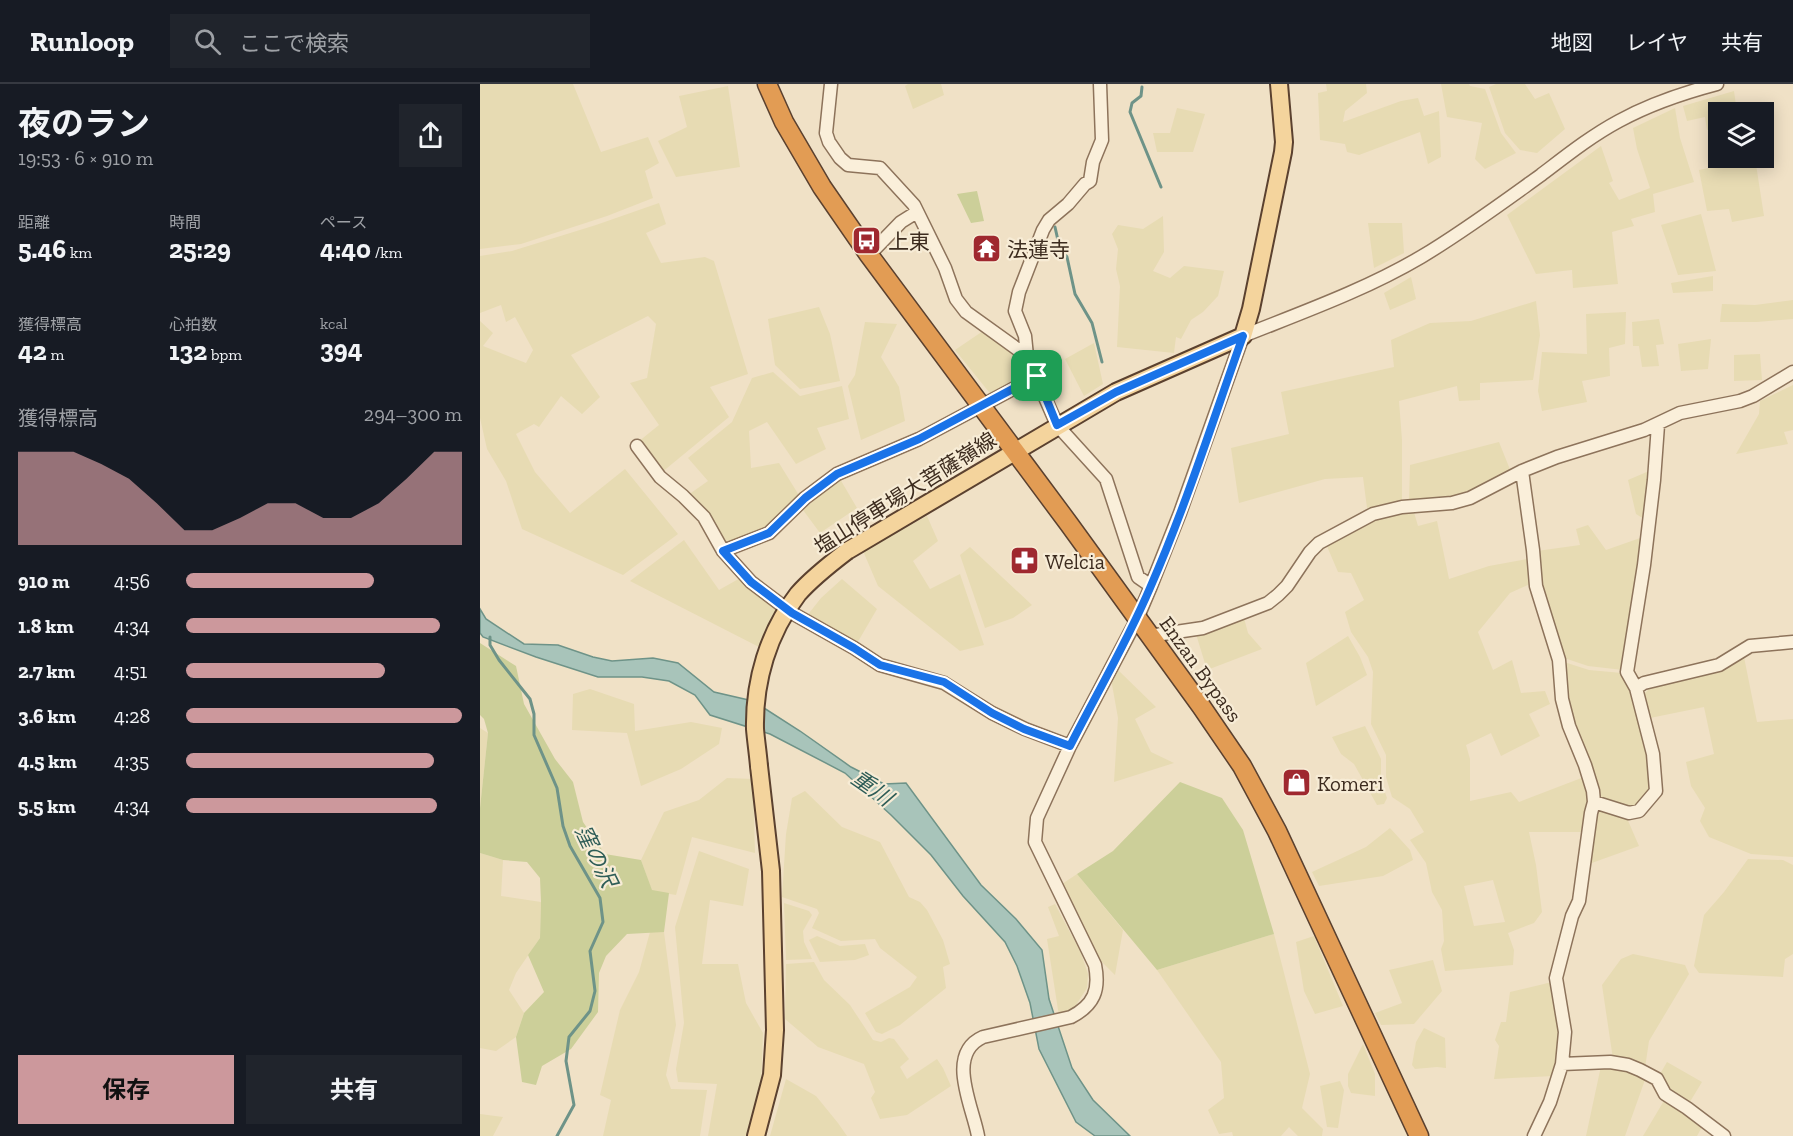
<!DOCTYPE html>
<html lang="ja">
<meta charset="utf-8">
<style>
body{margin:0;font-family:"Zilla Slab","Noto Sans JP",serif;background:#20242c;color:#f1f3f6;height:100vh;display:flex;flex-direction:column;font-size:22px;white-space:nowrap}
*{box-sizing:border-box;margin:0}
p{font-size:20px;color:#9ea1a6}
.icon{flex:none;width:33px;height:33px;fill:none;stroke:currentColor;stroke-width:2;stroke-linecap:round;stroke-linejoin:round}
.map{position:relative;flex:1;overflow:hidden}
.drawer{display:flex;flex-direction:column;background:#171b24;width:480px}
.drawer>*{flex:none}
.tools{position:absolute;left:1228px;top:18px;display:grid;gap:12px}
.tools a{display:grid;place-items:center;width:66px;height:66px;border-radius:0px;background:#171b24;box-shadow:0 3px 15px #0003;font-size:30px}
.pin{position:absolute;display:grid;place-items:center;width:51px;height:51px;color:#fff;margin:-26px;border-radius:12px;box-shadow:0 3px 9px #0006}
.round{display:grid;place-items:center;flex:none;width:63px;height:63px;border-radius:0px;background:#20242c}
.overview{display:flex;align-items:center;justify-content:space-between;height:102px;padding:0 18px}
h1{font-size:33px;font-weight:700;line-height:45px}
.figures{display:grid;grid-template-columns:repeat(3,1fr);gap:9px;height:102px;padding:6px 18px}
.figures div{display:grid;align-content:center}
.figures b{font-size:26px;font-weight:700}
.figures small{font-size:16px;font-weight:400}
.figures p{font-size:16px}
.chart{height:168px;padding:12px 18px}
.chart p{display:flex;justify-content:space-between}
.chart svg{width:100%;height:108px;margin-top:6px;fill:#cc989c;opacity:.7}
.cta{display:flex;gap:12px;margin-top:auto;padding:12px 18px}
.cta a{flex:1;height:69px;border-radius:0px;background:#cc989c;color:#111;font-size:24px;font-weight:700;line-height:69px;text-align:center}
.cta a+a{background:#20242c;color:#f1f3f6}
ul{padding:0 18px;list-style:none;font-size:20px}
li{display:grid;grid-template-columns:96px 72px 1fr;align-items:center;height:45px}
li i{height:15px;border-radius:8px;background:#cc989c}
header{display:flex;align-items:center;gap:36px;box-sizing:border-box;height:84px;padding:0 30px;background:#171b24;border-bottom:2px solid #363941}
header strong{font-size:28px}
nav{display:flex;gap:33px;margin-inline-start:auto;font-size:21px}
.search{width:420px;height:54px;background:#20242c;display:flex;align-items:center;gap:15px;box-sizing:border-box;padding:0 21px;border-radius:0px;color:#9ea1a6;font-size:22px}
main{display:flex;flex:1;min-height:0}
.map>svg:first-child{display:block}
</style>
<header>
<strong>Runloop</strong>
<div class="search"><svg class="icon" aria-label="search" viewBox="0 0 24 24"><circle cx="10" cy="10" r="6"/><path d="M15 15l6 6"/></svg>ここで検索</div>
<nav><a>地図</a><a>レイヤ</a><a>共有</a></nav>
</header>
<main>
<section class="drawer">
<div class="overview"><div><h1>夜のラン</h1><p>19:53 · 6 × 910 m</p></div><a class="round"><svg class="icon" aria-label="share" viewBox="0 0 24 24"><path d="M12 15V3M7 8l5-5 5 5M5 13v7h14v-7"/></svg></a></div>
<div class="figures">
<div><p>距離</p><b>5.46<small> km</small></b></div>
<div><p>時間</p><b>25:29</b></div>
<div><p>ペース</p><b>4:40<small> /km</small></b></div>
</div>
<div class="figures">
<div><p>獲得標高</p><b>42<small> m</small></b></div>
<div><p>心拍数</p><b>132<small> bpm</small></b></div>
<div><p>kcal</p><b>394</b></div>
</div>
<div class="chart"><p><span>獲得標高</span>294–300 m</p>
<svg viewBox="0 0 160 44" preserveAspectRatio="none"><path d="M0 44V6L10 6L20 6L30 11L40 17L50 27L60 38L70 38L80 33L90 27L100 27L110 33L120 33L130 27L140 17L150 6L160 6V44z"/></svg>
</div>
<ul>
<li><b>910 m</b>4:56<i style="width:68%"></i></li>
<li><b>1.8 km</b>4:34<i style="width:92%"></i></li>
<li><b>2.7 km</b>4:51<i style="width:72%"></i></li>
<li><b>3.6 km</b>4:28<i style="width:100%"></i></li>
<li><b>4.5 km</b>4:35<i style="width:90%"></i></li>
<li><b>5.5 km</b>4:34<i style="width:91%"></i></li>
</ul>
<div class="cta"><a>保存</a><a>共有</a></div>
</section>
<div class="map">
<svg width="1313" height="1052" viewBox="0 0 1313 1052">
<rect width="100%" height="100%" fill="#f0e1c6"/>
<path fill="#e7dbb3" fill-rule="evenodd" d="M0,0H93L121,68L168,53L179,79L165,87L173,114L127,132L41,160L0,165Z
M428,0H461L464,11L433,25L425,2Z
M846,0H886L887,9L865,27L863,38L921,17L938,14L944,32L959,27L961,73L948,80L940,48L879,71L867,68L865,60L840,56L838,9L847,7Z
M961,0H989L990,2L1005,5L1021,49L1036,69L1005,85L995,75L1002,39L967,33Z
M1016,0H1045L1055,15L1069,9L1085,45L1057,69L1040,66L1025,49L1009,3Z
M248,2L260,83L196,93L178,57L207,43L199,12Z
M1254,7L1257,28H1239V43L1227,46L1225,33L1207,37L1203,22Z
M697,24L725,30L713,68H677L673,49H690Z
M1195,24L1200,54L1214,98L1173,110L1175,128L1151,135L1154,142L1132,148L1138,200L1093,204L1092,186L1056,190L1027,131L1121,62L1133,97L1129,99L1139,116L1170,104L1157,65L1153,44Z
M1275,74L1284,132L1252,138L1249,125L1227,127L1219,86Z
M179,119L186,140L166,149L181,179L225,173L234,177L268,290L230,303L249,333L181,389L158,358L179,341L150,299L167,294L176,240L168,232L91,271L120,313L102,330L81,312L59,343L54,340L36,350L55,388L90,429L145,385L198,450L143,491L42,445L26,397L7,365L0,334V237L13,249L3,262L46,279L53,266L35,233L26,238L21,221L0,229V172L32,167L116,141Z
M1221,130L1236,187L1198,191L1181,141Z
M683,132L684,168L673,187L690,194L704,182L744,187L738,212L723,228L711,236L701,255L696,253L694,269L637,263L640,202L636,185L638,165L632,150L638,141L663,145Z
M888,139H922L924,169L894,184Z
M1233,192V207L1193,209L1191,199Z
M931,193L936,215L910,226L904,209Z
M1313,216V235L1277,238H1240L1242,220L1275,221Z
M1056,217L1060,251L1053,296L1000,299V316L979,317L977,302L919,317L922,356V418L887,424L883,393L845,395L759,419L751,364L809,350L801,308L914,283L911,256L950,239L991,237Z
M339,223L350,250L360,297L320,305L295,281L288,235Z
M1146,228L1145,260L1129,264L1130,292L1102,297L1107,318L1062,327L1058,307L1062,268L1107,270L1106,230Z
M1179,235L1184,260L1176,261L1179,282L1162,283L1159,262H1153L1152,238Z
M385,238L417,240L401,273L419,303L425,337L381,356L368,302L375,291Z
M506,245L531,264L544,296L513,313L475,266Z
M1231,255L1228,285L1201,287L1198,260Z
M614,259L623,300L604,312L585,275Z
M1280,270L1282,296L1254,297V271Z
M293,288L320,312L362,302L369,335L337,344L346,365L316,380L287,338L269,347L271,384L299,379L320,413L287,446L244,462L208,411L228,397L208,374L252,338L272,294Z
M1313,301V346L1304,348L1308,360L1256,370L1279,330L1280,317Z
M1019,358L1031,388L991,409L972,414L929,418L930,381Z
M1169,387L1164,435L1156,430L1148,396Z
M360,395L377,424L340,449L323,426Z
M933,425L938,442L957,437L969,495L1009,482L1047,475L1052,499L1030,509L998,548L1013,586L1032,576L1041,609L1065,607L1070,620L1049,630L1060,652L1021,672L1011,649L986,661L990,675V717L1031,708L1039,718L1104,693L1110,712L1105,748H1049L1056,781L1062,828L1054,839L1028,849L1034,866L1033,881L965,887L961,865L964,857L962,826L952,808L946,779L930,756L944,748L930,725L912,713L906,693V671L891,640L893,588L888,573L871,548L865,528L884,516L871,489L858,488L846,460L897,433ZM1013,796L1025,838L994,842L984,802Z
M447,432L458,457L433,477L450,505L480,490L504,561L480,567L398,502L383,467Z
M1108,441L1126,466L1163,453L1143,586L1108,582L1084,574L1062,515L1057,467L1100,461L1096,445Z
M204,456L239,506L262,493L297,526L279,563L150,497Z
M490,463L552,521L533,534L505,544L480,471Z
M362,495L397,525L376,561L326,533L341,514Z
M764,534L768,549L782,565L727,586L716,550Z
M868,552L880,573L887,591L836,622L826,579Z
M1264,573L1277,638L1313,635V773L1271,770L1229,753L1220,737L1225,724L1211,702L1206,678L1234,670L1224,623L1170,634L1163,611L1173,601L1252,580Z
M1084,578L1109,586L1142,589L1150,603L1164,649L1173,702L1155,722L1147,723L1119,714L1089,625Z
M638,586L676,623L655,635L671,668L694,679L634,698L638,634L631,595Z
M110,605L154,620L155,647L211,638L242,644L239,660L201,685L161,702L147,649L92,646L93,610Z
M885,642L901,675V697L907,714L904,720L897,721L874,680L861,670L852,653Z
M0,644L8,649L0,724Z
M247,694L273,695L275,769L212,753L196,811L172,807L161,776L184,728L219,716Z
M325,707L362,743L400,758L429,813L440,818L447,826L463,856L470,880L463,883L466,904L420,941L402,950L396,948L385,929L430,903L437,893L400,864L395,855L361,857L332,844L339,829L337,825L302,813L306,750L312,714Z
M1116,725L1146,732L1159,762L1109,780Z
M910,744L930,766L933,776L903,792L839,802L832,788L886,763Z
M219,767L269,785L263,822L230,816L222,880H258L266,919L283,949L281,1002L267,1052H228L237,1000L198,998L196,985L204,939L195,843Z
M0,769L23,776L21,812L61,818L60,854L36,889L29,906L44,929L36,953L16,967L0,964Z
M1268,775L1303,776L1313,781V870L1305,875L1303,893L1219,889L1214,882L1224,831L1244,808Z
M597,790L643,846L635,891L620,876L582,800Z
M304,819L329,827L332,831L323,847L324,858L332,875L306,876Z
M575,820L601,869L608,890L607,904L594,924L579,932L567,855L579,852L568,823Z
M170,848H184L196,941L186,991L191,1005L227,1006L220,1052H123L131,1016L120,1011L140,926L159,888Z
M794,850L830,990L822,1024L843,1045L842,1052H818L809,1043L801,1052H753L752,1048L739,1050L728,1026L744,1014L741,978L677,886Z
M337,852L360,862L385,860L389,871L375,876L340,878L329,856Z
M834,852L863,922L835,930L824,907L816,858Z
M1153,870L1205,881L1209,890L1169,957L1165,984L1133,975L1122,901L1141,875Z
M953,876L962,907L934,940L901,941L895,929L922,919L909,886Z
M334,878L344,896L370,921L393,956L401,958L409,954L414,955L429,975L420,983L427,995L457,975L463,984L471,1002L427,1031L400,1035L391,1014L395,1008L384,980L338,963L305,935L306,880Z
M1072,898L1079,938V981L1073,992L1014,995L1019,962L1015,956L1021,938H1026L1030,908Z
M944,944L965,954L966,984L957,983L935,985L932,981L936,958Z
M883,960L895,990V1012L871,1009L868,1002V990Z
M1187,978L1222,998L1208,1021L1186,1006L1180,990Z
M1121,982L1145,984L1166,993L1145,1052H1106Z
M306,995L336,1012L358,1039L367,1052H290Z
M860,997L864,1006L858,1044L847,1043L840,1002Z
M1185,1015L1203,1025L1222,1043L1217,1052H1163Z
M0,1030L23,1033L13,1052H0Z"/>
<path fill="#cccf99" d="M497,107L504,137L491,139L477,110Z
M0,559L36,582L44,620L75,675L93,698L103,738L125,770L161,776L172,806L189,809L184,848L147,850L126,872L119,889L118,928L91,965L62,982L56,1001L42,998L36,953L44,929L64,908L48,871L60,854L61,818L60,794L47,778L23,776L0,769V724L8,649L4,635L0,631Z
M700,698L742,714L763,746L794,850L677,886L597,790L633,767Z"/>
<path fill="#a8c4ba" stroke="#6e9388" stroke-width="1.5" d="M0,525L6,535L44,560L78,561L113,573L132,577L173,574L198,579L234,608L273,617L320,647L371,683L404,700L426,699L501,801L536,835L562,866L569,915L592,984L613,1016L650,1052H615L596,1038L559,965L550,919L537,882L525,858L483,812L451,771L411,731L365,689L290,650L230,631L215,611L189,597L162,593H118L56,573L3,553L0,549Z"/>
<g fill="none" stroke-linecap="round" stroke-linejoin="round">
<path stroke="#6e9388" stroke-width="3" d="M662,3L661,12L652,19L650,28L681,103
M575,143L579,161L587,173L595,210L612,239L622,278
M10,553V561L19,576L50,615L54,630V651L77,704L83,742L90,762L120,814L123,838L110,867L115,907L110,927L89,953L86,977L94,1021L77,1052"/>
<defs>
<path id="minor" d="M351,0L346,49L349,58L360,74L368,81L400,84L434,121L465,184L476,215L486,228L547,272L577,341L626,395L658,493L671,502
M389,171L421,138L437,128
M547,272L545,252L535,227L539,208L563,146L569,136L588,120L605,100L610,97L613,78L622,56L620,0
M157,362L180,393L203,412L224,433L243,467L271,498L312,529L374,564L400,581L464,599L512,629L545,645L590,662
M1042,387L1053,466L1056,502L1079,576L1082,615L1089,642L1105,681L1113,707L1114,718L1111,729L1099,817L1092,832L1076,894L1085,948L1082,980L1070,1018L1054,1052
M243,467L289,449L325,414L357,390L439,355L557,292
M669,552L723,544L788,519L798,511L807,502L830,468L839,459L893,430L922,423L972,419L990,414L1042,387L1077,373L1164,346L1200,329L1260,317L1273,312L1313,288
M1156,604L1164,599L1239,581L1270,562L1313,558
M1114,718L1149,729L1159,727L1176,707L1173,670L1156,604L1147,588L1164,481L1174,396L1178,341
M1082,980L1130,978L1148,981L1160,986L1177,995L1185,1010L1207,1024L1244,1052
M498,1052C493,1023 465,970 503,953L591,933C614,921 620,906 615,881L555,758L557,734L590,662L657,535L671,502L700,429L763,252C823,228 885,206 941,173C983,148 1022,119 1061,91C1086,72 1111,52 1139,37C1170,20 1203,9 1237,0"/>
<path id="major" d="M367,467L636,308L763,252L771,225L803,68L804,58L799,0
M276,1052L292,991L295,946L291,787L279,682"/>
<path id="highway" d="M287,0L304,38L342,103L389,171L589,440L721,622L762,682L797,747L939,1052"/>
</defs>
<use href="#minor" stroke="#8d735b" stroke-width="15"/>
<use href="#major" stroke="#5b412f" stroke-width="20"/>
<use href="#highway" stroke="#5b412f" stroke-width="21"/>
<use href="#minor" stroke="#faefda" stroke-width="12"/>
<use href="#major" stroke="#f4d49d" stroke-width="16"/>
<use href="#highway" stroke="#e29c54" stroke-width="18"/>
<defs>
<path id="major-bridge" d="M279,682C278,670 276,657 275,645C274,597 288,549 318,510C332,494 350,480 367,467"/>
</defs>
<use href="#major-bridge" stroke="#5b412f" stroke-width="20" stroke-linecap="butt"/>
<use href="#major-bridge" stroke="#f4d49d" stroke-width="16"/>
</g>
<g fill="none" stroke-linecap="round" stroke-linejoin="round">
<defs>
<path id="route" d="M763,252C733,336 706,422 670,504C647,558 617,609 590,662L544,645L512,629L464,598L400,581L374,564L312,529L271,498L243,467L289,449L325,414L357,390L439,355L557,292L577,341L636,308Z"/>
</defs>
<use href="#route" stroke="#fff" stroke-width="12"/>
<use href="#route" stroke="#1a73e8" stroke-width="8"/>
</g>
<defs>
<symbol id="bus-square" viewBox="-11 -11 22 22"><rect x="-9" y="-9" width="18" height="18" rx="4" fill="#9f282f" stroke="#f7ecd6"/><path d="M-5-6H5V4H4V6H2V4H-2V6H-4V4H-5ZM-3.5-4V0h7V-4ZM-3.5 1.2v1.5H-2V1.2ZM2 1.2v1.5H3.5V1.2Z" fill="#fff"/></symbol>
<symbol id="temple-square" viewBox="-11 -11 22 22"><rect x="-9" y="-9" width="18" height="18" rx="4" fill="#9f282f" stroke="#f7ecd6"/><path d="M0-6L5-2H3V0L6.5 2.5H4V6H1.5V3h-3V6H-4V2.5H-6.5L-3 0V-2H-5Z" fill="#fff"/></symbol>
<symbol id="pharmacy-square" viewBox="-11 -11 22 22"><rect x="-9" y="-9" width="18" height="18" rx="4" fill="#9f282f" stroke="#f7ecd6"/><path d="M-2-6h4v4h4v4h-4v4h-4v-4h-4v-4h4Z" fill="#fff"/></symbol>
<symbol id="shop-square" viewBox="-11 -11 22 22"><rect x="-9" y="-9" width="18" height="18" rx="4" fill="#9f282f" stroke="#f7ecd6"/><path d="M-5-2.5h2.3a2.7 3.5 0 0 1 5.4 0H5L5.5 6h-11ZM-1.5-2.5h3a1.5 2.3 0 0 0-3 0Z" fill="#fff"/></symbol>
</defs>
<g fill-rule="evenodd">
<use href="#bus-square" x="370" y="140" width="33" height="33"/>
<use href="#temple-square" x="490" y="148" width="33" height="33"/>
<use href="#pharmacy-square" x="528" y="460" width="33" height="33"/>
<use href="#shop-square" x="800" y="682" width="33" height="33"/>
</g>
<g text-anchor="middle" dominant-baseline="central" stroke-width="4.5" stroke-linejoin="round" paint-order="stroke">
<g font-size="21" fill="#3d2c1f" stroke="#f7ecd6" text-anchor="start">
<text x="408" y="157">上東</text>
<text x="527" y="165">法蓮寺</text>
<text x="565" y="477">Welcia</text>
<text x="837" y="699">Komeri</text>
</g>
<g font-size="21" fill="#3d2c1f" stroke="#f7ecd6">
<text transform="translate(425 409) rotate(-32)">塩山停車場大菩薩嶺線</text>
<text transform="translate(721 585) rotate(54)">Enzan Bypass</text>
</g>
<g font-size="22" font-style="italic" fill="#2e5d57" stroke="#f7ecd6">
<text transform="translate(392 704) rotate(35)">重川</text>
<text transform="translate(116 772) rotate(64)">窪の沢</text>
</g>
</g>
</svg>
<div class="tools">
<a><svg class="icon" aria-label="layers" viewBox="0 0 24 24"><path d="M12 4l9 5-9 5-9-5zM3 14l9 5 9-5"/></svg></a>
</div>
<div class="pin" style="left:557px;top:292px;background:#1e9e55"><svg class="icon" aria-label="arrive" viewBox="0 0 24 24"><path d="M6 21V4h12l-3 4 3 4H6"/></svg></div>
</div>
</main>
